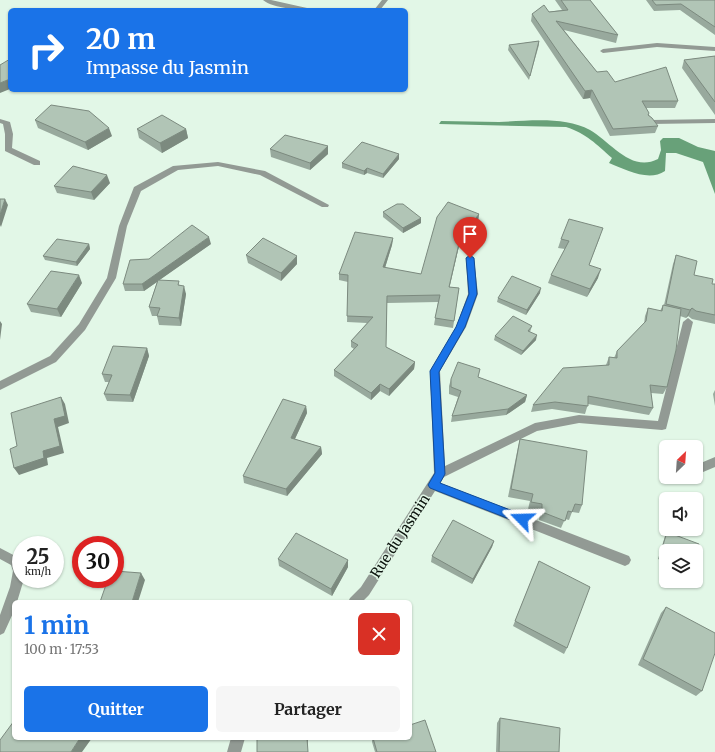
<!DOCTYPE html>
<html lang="fr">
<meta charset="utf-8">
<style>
:root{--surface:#fff;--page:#f6f6f6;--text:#222;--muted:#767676;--accent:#1a73e8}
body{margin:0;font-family:Merriweather,serif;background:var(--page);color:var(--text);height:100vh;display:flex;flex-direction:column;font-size:15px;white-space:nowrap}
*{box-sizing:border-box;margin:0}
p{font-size:13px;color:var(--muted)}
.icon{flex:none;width:22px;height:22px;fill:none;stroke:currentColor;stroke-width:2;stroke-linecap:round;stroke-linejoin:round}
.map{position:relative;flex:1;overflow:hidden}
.side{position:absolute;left:12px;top:600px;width:400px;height:140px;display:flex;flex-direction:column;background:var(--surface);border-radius:6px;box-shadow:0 1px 3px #0004}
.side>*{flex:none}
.hud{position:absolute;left:8px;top:8px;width:400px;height:84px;border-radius:6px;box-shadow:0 1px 3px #0004;background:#1a73e8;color:#fff;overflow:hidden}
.needle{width:26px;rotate:25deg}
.buttons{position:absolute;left:659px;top:440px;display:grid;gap:8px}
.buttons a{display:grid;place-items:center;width:44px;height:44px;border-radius:6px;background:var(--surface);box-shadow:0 1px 3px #0004;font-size:20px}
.speed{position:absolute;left:12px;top:536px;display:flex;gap:8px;font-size:20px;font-weight:700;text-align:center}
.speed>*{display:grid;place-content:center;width:52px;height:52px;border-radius:50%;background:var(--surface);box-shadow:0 1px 3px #0004;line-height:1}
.speed small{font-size:10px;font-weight:400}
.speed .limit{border:6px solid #d22;background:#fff;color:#111}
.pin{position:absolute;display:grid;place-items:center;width:34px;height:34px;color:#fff;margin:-41px -17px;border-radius:50% 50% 50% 0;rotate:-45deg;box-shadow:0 0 4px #0007}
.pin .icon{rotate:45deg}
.me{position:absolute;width:44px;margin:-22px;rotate:292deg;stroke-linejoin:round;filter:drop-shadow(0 0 3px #0008)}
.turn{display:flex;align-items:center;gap:14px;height:84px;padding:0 12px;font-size:18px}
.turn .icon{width:52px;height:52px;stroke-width:2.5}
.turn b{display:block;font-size:28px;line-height:34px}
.round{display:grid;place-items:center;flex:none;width:42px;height:42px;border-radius:6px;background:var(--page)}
.head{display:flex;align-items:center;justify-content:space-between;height:68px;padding:0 12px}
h1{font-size:24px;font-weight:700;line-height:30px;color:var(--accent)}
.button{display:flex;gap:8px;margin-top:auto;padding:8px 12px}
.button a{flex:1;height:46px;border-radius:6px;background:var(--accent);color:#fff;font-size:16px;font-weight:700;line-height:46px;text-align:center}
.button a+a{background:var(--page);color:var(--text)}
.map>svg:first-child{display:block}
.water{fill:#68a179}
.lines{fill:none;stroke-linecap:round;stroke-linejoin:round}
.service{fill:#929a94;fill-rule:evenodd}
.minor{fill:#929a94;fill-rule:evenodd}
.wall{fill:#98a99d}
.shaded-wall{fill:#7c8a7f}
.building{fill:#b1c5b6;stroke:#7c8a7f}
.route{fill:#1a73e8;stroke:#114b97}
.labels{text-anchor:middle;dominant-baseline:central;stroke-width:3;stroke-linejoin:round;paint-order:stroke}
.street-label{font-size:14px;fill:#0b120d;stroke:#e2f7e7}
</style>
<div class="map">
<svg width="715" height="752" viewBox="0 0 715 752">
<rect width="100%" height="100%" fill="#e2f7e7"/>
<path class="water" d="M441 121C461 121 480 122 499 122 528 121 564 116 590 130 611 142 631 173 658 159L661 150 660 141 663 138H679L698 147 715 151V194L703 162 676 153H666L665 171C649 182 626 170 609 163L612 158C596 144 587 134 566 127L439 124Z"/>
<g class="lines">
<path class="service" d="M263 0H271L316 10C302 10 273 9 263 0Z
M382 0H388L380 10H374Z
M0 119 10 122 13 134 12 148 40 161V165H34L5 151V134L3 124 0 123Z
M715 457V467L696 475V465Z"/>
<path class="minor" d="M657 43 715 47V51L657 47 603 53 600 51 603 49Z
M715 119V123L651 124 647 122 651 120Z
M218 162 265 171 329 205 328 207H322L260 175 218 166 178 170 141 191 127 226 116 278 85 330 56 362 0 390V381L50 356 79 324 107 278 119 226 134 187 173 166Z
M470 255 474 258 478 294 466 327 440 371 445 466 535 423 579 415 658 421 683 322 688 318 693 322 666 429 662 430 579 423 537 431 444 477 440 483 629 556 631 560 629 564 625 566 435 491 369 595 362 602H348L350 598 361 587 434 473 430 371 456 327 468 294 466 258Z
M0 548 21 559V579H24L17 602H14V611L4 633 0 635V615L10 587 13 571 11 565 0 559Z
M231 738H245L241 752H227Z"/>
</g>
<path class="wall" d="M555 0H590L618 35 616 43 564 30 597 72 615 82 678 101 675 108H646L649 115 658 126 655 133 610 136 590 98 583 99 531 21 532 14 562 10Z
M646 0H715V35L680 10 654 11Z
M539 41V45L529 80 508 50 509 45Z
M715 56V115L682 68 684 60Z
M35 120 112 136 88 150 38 128Z
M137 129H186L188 138 162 153 139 138Z
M270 149 328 154 310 170 271 157Z
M399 159 383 178 367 173 364 175 342 168V163Z
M110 183 94 200 57 193 54 186Z
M383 212 421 223 403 233 383 217Z
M479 214 478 221 459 246 449 287 459 288 453 328 434 325 438 302 387 303 386 347 415 362 414 369 389 396 380 391 371 400 334 376V370L354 349 351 347V341L367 323 347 322 348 282 339 280V274L393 238 392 245 385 268 421 274Z
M600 237 589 265 598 278 587 297 548 283 551 275 565 249 558 248 561 239Z
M89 244 90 249 77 266 45 260 43 256Z
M211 244 159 280 180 285 186 294 181 326 159 325 157 316H152L149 307 157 282 144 291H125L123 284 149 259Z
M246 255 297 264 281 281 248 263Z
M676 255 694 275 712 284H715V324L692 319 688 316 686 318 680 316 667 387 663 394 651 393 653 408 649 415 588 404 585 414 552 409 531 412 533 405 606 365 609 357 614 358 617 351 644 324 645 316 648 308 660 311 663 305H664L673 264Z
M82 283 61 317 31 312 27 304Z
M540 293 526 315 497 302 498 298Z
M532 326 530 332 536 340 521 355 494 340 495 336Z
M147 348 149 356 133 402 107 401 104 394 109 382H105L102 374Z
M478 377 527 395 525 402 506 415 451 422 452 416 458 397 449 394V386L451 379Z
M715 390V406L713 394Z
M306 406 307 413 295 439 321 447 322 454 287 496 244 483 243 476Z
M520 439 582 505 579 513 572 512 569 520 565 519 561 528 539 520 540 512 528 509 530 501 508 497 518 447Z
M667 532 666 551V562L658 559 665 536Z
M494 541 492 547 472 584 431 562 432 556Z
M278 559 348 560V567L332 596 279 566Z
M539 561 567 648 564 654 513 626Z
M666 607 702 691 696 696 638 665 661 613Z
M500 718 559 752H496L497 723Z
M372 738H410L436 752H375L372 742Z"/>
<path class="shaded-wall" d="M10 79V89L0 93V83Z
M592 90 590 98 583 99 585 91Z
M109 128 112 136 88 150 85 142Z
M186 129 188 138 162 153 160 143Z
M328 146V154L310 170V163Z
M399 154V159L383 178V174Z
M367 168V173L364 175V171Z
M107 175 110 183 94 200 91 192Z
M5 199 8 205 1 227 0 225V215Z
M479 214 478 221 459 246 448 294 449 287 460 239Z
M421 218V223L403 233V228Z
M209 237 211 244 144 291 142 284Z
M393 238 392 245 383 274V267Z
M89 244 90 249 77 266 76 262Z
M297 256V264L281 281V273Z
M601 269 598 278 587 297 590 289Z
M79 275 82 283 61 317 57 309Z
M184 286 186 294 181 326 179 318Z
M541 288 540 293 526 315 527 310Z
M692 308 688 316 686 318 690 310Z
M0 321 2 324 0 340Z
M537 335 536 340 521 355 523 351Z
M147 348 149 356 133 402 130 395Z
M415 362 414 369 389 396V389Z
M380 384V391L371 400V393Z
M527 395 525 402 506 415 508 409Z
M61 397 65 404 69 423 58 427 64 453 47 458 48 465 19 475 14 468 43 451Z
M306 406 307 413 292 445 291 438Z
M321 447 322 454 287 496 286 489Z
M494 541 492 547 472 584 473 579Z
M348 560V567L332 596 331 589Z
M141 573 145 580 138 602H132Z
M80 738H92L82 752H71Z
M307 738H308V752Z"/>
<path class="building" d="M561 0H590L618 35 556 21 597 72 607 71 615 82 666 67 678 101H642L649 113 648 115 652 118 658 126 613 129 592 90 585 91 532 14 544 5 549 12 568 10Z
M652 0H715V27L681 4 656 5Z
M539 41 530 76 509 45Z
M715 56V102L684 60Z
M10 59V79L0 83V65Z
M51 105 89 111 109 128 85 142 35 120Z
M162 115 186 129 160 143 137 129Z
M285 135 328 146 310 163 270 149Z
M362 142 399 154 383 174 367 168 364 171 342 163Z
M73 166 107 175 91 192 54 186Z
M0 199H5L0 215Z
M448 202 479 214 460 239 449 287 459 288 454 321 435 318 440 295 387 296 386 347 415 362 389 389 380 384 371 393 334 370 358 345 351 341 373 317 347 316 348 275 339 274 355 232 393 238 383 267 421 274 437 217Z
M397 204H403L421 218 403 228 383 212Z
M569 219 603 228 589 265 601 269 590 289 551 275 569 241 561 239Z
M192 225 209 237 142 284H123L130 260 149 259Z
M263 238 297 256 281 273 246 255Z
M57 239 89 244 76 262 43 256Z
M676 255 697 261 694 275 713 279 712 284H715V315L696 311 692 308 690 310 666 304Z
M51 271 79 275 57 309 27 304Z
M512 276 541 288 527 310 498 298Z
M158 280 179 281 178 285 184 286 179 318 157 316 160 308 149 307Z
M663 305 681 309 676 350 667 387 650 385 653 408 588 396V406L555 402 533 405 563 368 609 365V357L617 358V351L646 321 648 308 662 311Z
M513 316 532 326 528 331 537 335 523 351 495 336Z
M113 346 147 348 130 395 104 394 112 375 102 374Z
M458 362 480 369 478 377 527 395 508 409 452 416 461 391 451 387V379Z
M61 397 65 416 54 419 60 446 43 451 44 458 14 468 10 449 17 446 11 413Z
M283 399 306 406 291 438 321 447 286 489 243 476Z
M520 439 587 451 582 505 575 504 572 512 568 511 565 521 542 512V504L531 502 533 494 511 489Z
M453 520 494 541 473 579 432 556Z
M667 532 699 544 696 556V551H666V557L660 555Z
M296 533 348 560 331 589 278 559Z
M539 561 590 587 567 648 515 621Z
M115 571 141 573 132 602H100L108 579H115Z
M666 607 715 633V653L702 691 643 659Z
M500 718 560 728 559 752H499Z
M425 720 436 752H377L373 738H410V725Z
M14 721V738H80L71 752H0V740Z
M257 738H307L308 752H257Z"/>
<path class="route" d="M470 255 474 258 477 294 465 327 439 372 445 474 440 483 526 516 527 519 526 523 522 524 430 488 428 485 435 473 430 371 456 327 469 294 466 258Z"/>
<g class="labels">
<g class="street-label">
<text transform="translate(400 536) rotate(-57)">Rue du Jasmin</text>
</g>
</g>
</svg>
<div class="buttons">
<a><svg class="needle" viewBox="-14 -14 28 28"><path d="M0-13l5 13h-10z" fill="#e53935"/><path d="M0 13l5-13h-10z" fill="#767676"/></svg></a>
<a><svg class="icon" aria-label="sound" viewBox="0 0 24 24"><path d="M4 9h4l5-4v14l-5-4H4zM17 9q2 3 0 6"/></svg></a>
<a><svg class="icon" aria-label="layers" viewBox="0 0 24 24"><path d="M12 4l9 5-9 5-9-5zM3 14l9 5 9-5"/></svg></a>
</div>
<div class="speed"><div>25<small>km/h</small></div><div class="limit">30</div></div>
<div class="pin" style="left:470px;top:258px;background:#d93025"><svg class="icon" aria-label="arrive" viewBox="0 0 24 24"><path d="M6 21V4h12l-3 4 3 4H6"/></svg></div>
<svg class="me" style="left:522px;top:519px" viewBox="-20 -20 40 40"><path d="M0-17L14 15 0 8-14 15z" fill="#1a73e8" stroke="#fff" stroke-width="4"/></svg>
<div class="hud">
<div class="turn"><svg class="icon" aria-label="right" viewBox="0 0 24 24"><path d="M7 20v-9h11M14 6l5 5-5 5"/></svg><div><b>20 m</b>Impasse du Jasmin</div></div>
</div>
<section class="side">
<div class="head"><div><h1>1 min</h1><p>100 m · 17:53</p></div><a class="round" style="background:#d93025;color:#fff"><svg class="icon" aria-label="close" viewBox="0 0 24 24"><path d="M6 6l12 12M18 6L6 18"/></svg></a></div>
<div class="button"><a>Quitter</a><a>Partager</a></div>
</section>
</div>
